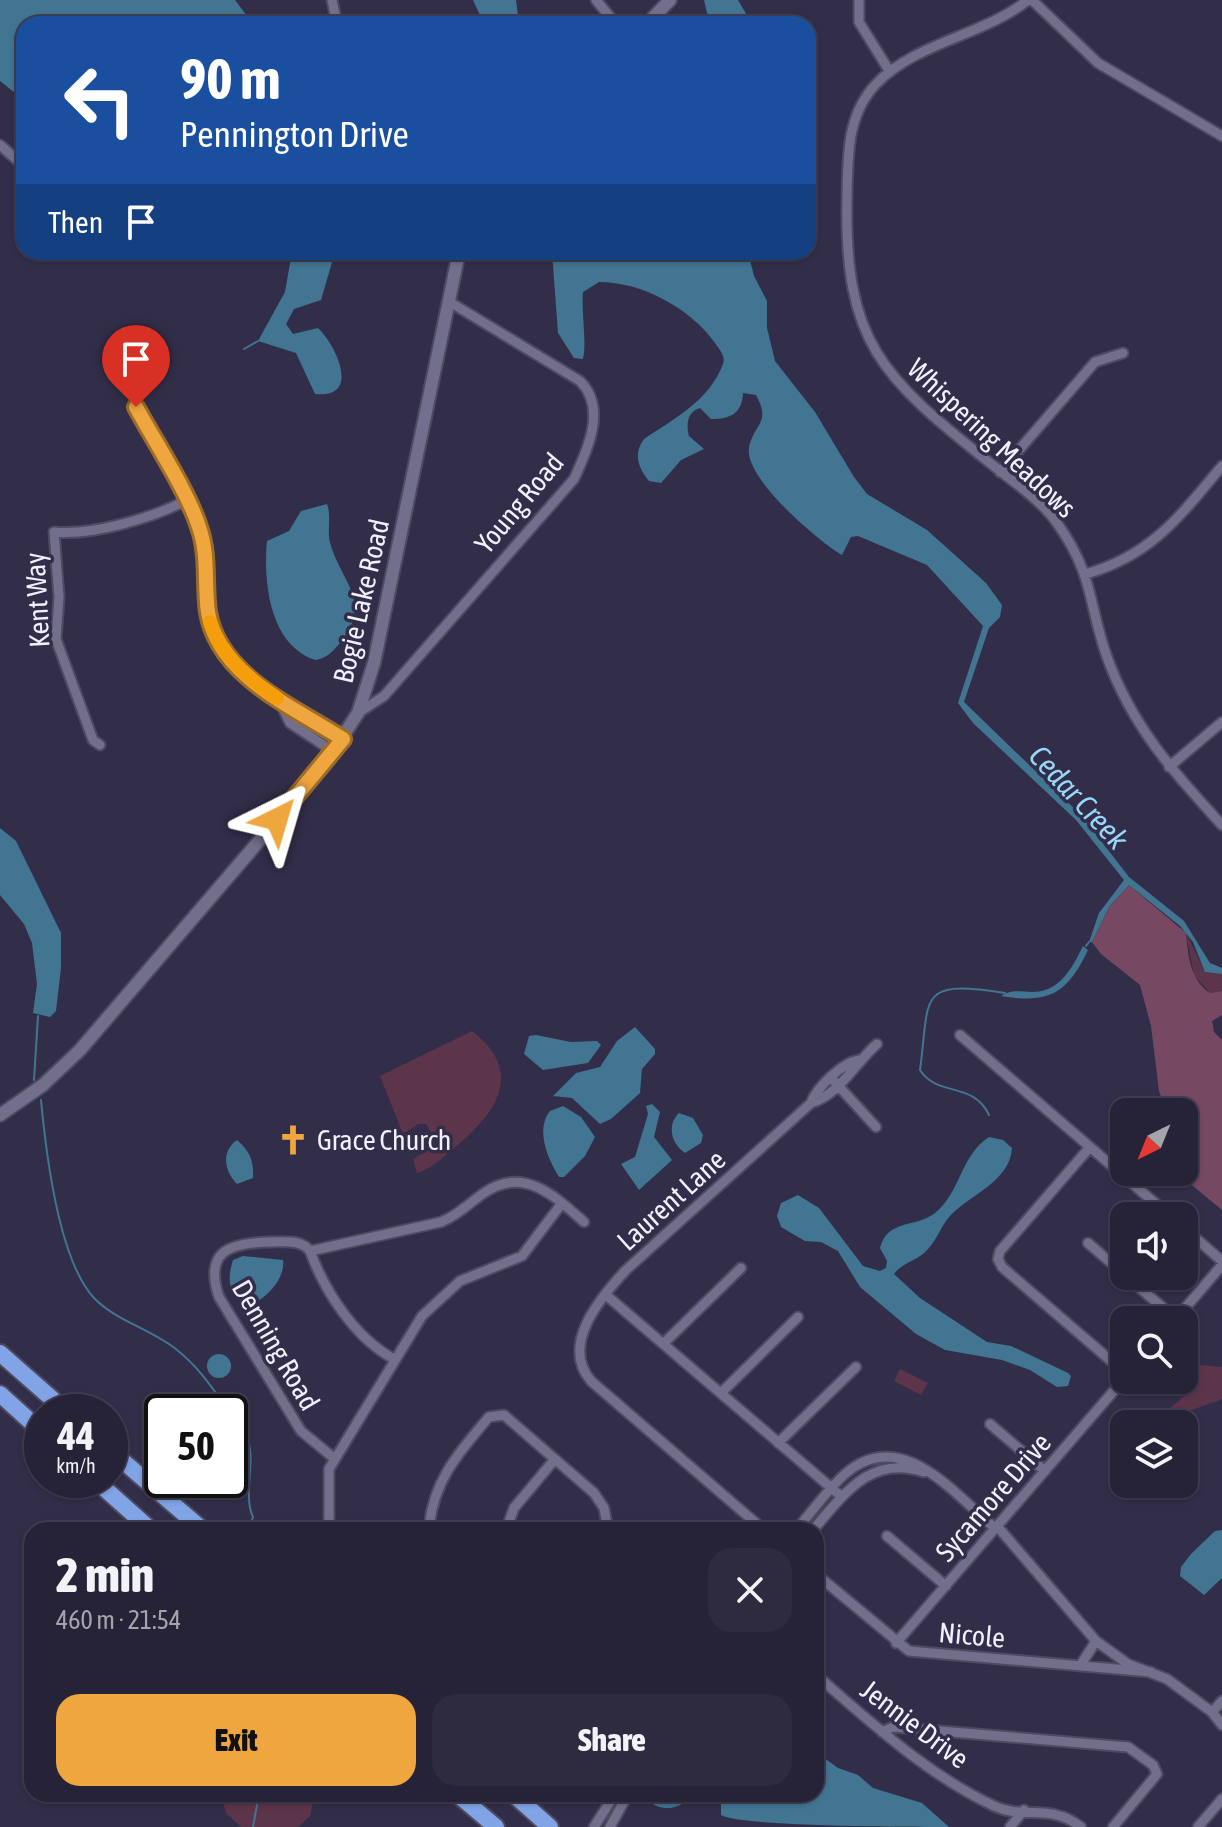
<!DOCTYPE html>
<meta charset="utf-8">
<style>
:root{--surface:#262237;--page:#2e2a3f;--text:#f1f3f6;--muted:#a4a4ad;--line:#423f52;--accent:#f0a63f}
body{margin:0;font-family:"Asap Condensed",sans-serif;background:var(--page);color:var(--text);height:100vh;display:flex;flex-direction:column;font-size:30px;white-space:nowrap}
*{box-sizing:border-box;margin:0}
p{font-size:26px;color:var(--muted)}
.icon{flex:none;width:44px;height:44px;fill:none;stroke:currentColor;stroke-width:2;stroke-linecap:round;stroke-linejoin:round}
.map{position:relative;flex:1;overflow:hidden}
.drawer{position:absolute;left:24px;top:1522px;width:800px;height:280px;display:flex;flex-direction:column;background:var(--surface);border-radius:24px;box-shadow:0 2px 6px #0004,0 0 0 2px var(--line)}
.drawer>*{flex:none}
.banner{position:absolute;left:16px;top:16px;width:800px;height:244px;border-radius:24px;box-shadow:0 2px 6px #0004,0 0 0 2px var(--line);background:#1a4fa0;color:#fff;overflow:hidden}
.needle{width:52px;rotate:223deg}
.fabs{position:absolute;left:1110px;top:1098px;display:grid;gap:16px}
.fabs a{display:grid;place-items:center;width:88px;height:88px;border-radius:16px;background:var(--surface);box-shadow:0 2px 6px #0004,0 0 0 2px var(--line);font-size:40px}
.speed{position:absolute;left:24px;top:1394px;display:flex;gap:16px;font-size:40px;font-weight:700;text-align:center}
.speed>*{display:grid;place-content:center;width:104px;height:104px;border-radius:50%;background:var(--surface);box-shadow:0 2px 6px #0004,0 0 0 2px var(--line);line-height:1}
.speed small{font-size:20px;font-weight:400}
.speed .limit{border:4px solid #111;border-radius:12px;background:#fff;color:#111}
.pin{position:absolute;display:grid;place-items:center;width:68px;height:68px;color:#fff;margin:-82px -34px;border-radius:50% 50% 50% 0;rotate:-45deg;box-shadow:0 0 8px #0007}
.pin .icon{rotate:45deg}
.me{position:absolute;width:88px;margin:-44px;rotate:40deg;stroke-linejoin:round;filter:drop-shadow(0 0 6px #0008)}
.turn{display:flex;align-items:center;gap:28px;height:168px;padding:0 32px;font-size:36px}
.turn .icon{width:104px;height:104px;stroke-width:2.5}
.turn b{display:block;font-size:56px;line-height:68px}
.then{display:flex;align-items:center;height:76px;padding:0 32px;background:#0003;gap:16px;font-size:30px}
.round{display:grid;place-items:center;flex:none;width:84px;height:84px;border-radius:24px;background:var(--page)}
.overview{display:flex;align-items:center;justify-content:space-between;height:136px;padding:0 32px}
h1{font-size:48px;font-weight:800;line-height:60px}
.cta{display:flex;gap:16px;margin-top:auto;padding:16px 32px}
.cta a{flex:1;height:92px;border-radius:24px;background:var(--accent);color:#111;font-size:32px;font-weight:800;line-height:92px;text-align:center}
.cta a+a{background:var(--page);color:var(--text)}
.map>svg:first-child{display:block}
.green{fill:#5d354b}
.forest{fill:#764861}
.water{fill:#417591}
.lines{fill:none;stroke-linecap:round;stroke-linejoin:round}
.stream{stroke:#417591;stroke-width:2}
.street-casing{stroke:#4e4a60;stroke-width:13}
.secondary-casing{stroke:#4e4a60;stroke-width:16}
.highway-casing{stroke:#4e4a60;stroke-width:20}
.street{stroke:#726f8d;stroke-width:9}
.secondary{stroke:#726f8d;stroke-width:12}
.highway{stroke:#80a4e6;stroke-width:16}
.route-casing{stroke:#9c6c29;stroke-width:20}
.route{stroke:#f0a63f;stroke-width:14}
.slow{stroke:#f59e0b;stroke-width:14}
.labels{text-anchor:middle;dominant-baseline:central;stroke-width:7;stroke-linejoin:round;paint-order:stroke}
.street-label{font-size:28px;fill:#f1f0fe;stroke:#322e49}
.poi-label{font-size:28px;fill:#f1f0fe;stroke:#322e49;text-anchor:start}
.water-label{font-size:30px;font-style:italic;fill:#98d7fa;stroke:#322e49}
</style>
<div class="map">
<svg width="1222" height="1827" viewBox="0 0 1222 1827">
<rect width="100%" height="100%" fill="#322e49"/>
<path class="green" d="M1186 933 1205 972 1222 974V991L1210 993 1194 975Z
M472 1031C523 1070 499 1110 459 1144 447 1154 432 1169 417 1173L413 1159 438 1144 426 1124H418L403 1134 380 1076Z
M1199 1365 1222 1367V1399L1181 1414 1176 1424H1161L1169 1409 1186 1395Z
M900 1369 928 1383 921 1395 894 1381Z
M221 1794H309L313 1803 310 1816 298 1827H241L226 1813Z"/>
<path class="forest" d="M1129 885 1186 933C1188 955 1190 980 1210 993L1222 991V1015L1212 1021 1214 1032 1222 1040V1210L1176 1172H1184V1112H1167L1159 1091 1151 1026 1140 985 1101 954 1092 942 1109 907Z"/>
<path class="water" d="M0 0H235L253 24H24V100L0 81Z
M473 0H516L519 24H484Z
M704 0H738L752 24H716L707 13Z
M292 252H335L321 300 294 309 286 324 293 334 318 328C336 345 362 399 315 394L296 353 258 341 285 292Z
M552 252H748L754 276 767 301V328L775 361 815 412 854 477 867 494 927 530 986 583 1002 605 1000 617 989 628 964 702 1081 815 1129 877 1184 921 1210 963 1222 968V974L1205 972 1193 942 1180 926 1129 885 1109 907 1092 942H1089L1099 913 1124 880 1076 820 973 723 958 703 983 626 927 565 858 536 851 537 842 555C818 541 744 478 749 448 753 425 772 423 756 395L743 393C742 414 730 419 711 419L700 408C687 412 686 424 689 436L704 449 681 460 661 483 649 481C638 467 633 454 644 439 675 418 709 401 723 364 726 356 719 349 715 343 690 308 642 282 599 282L583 292C581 313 587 341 583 359L574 358 558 333Z
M327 504C332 517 326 533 331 546 343 584 373 603 340 643 333 651 326 659 315 660 270 645 263 583 267 541L289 531 301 511Z
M0 828 16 841 61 933V968L56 1011 50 1017 33 1013 37 984 32 943 24 924 0 895Z
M1083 946 1088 950C1067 994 1049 1004 1001 996 1011 989 1020 992 1032 992 1060 992 1072 968 1083 946Z
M635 1027 655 1049V1054L642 1069 640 1093 611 1119 600 1124 572 1098 553 1096 576 1073 600 1067 617 1041Z
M536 1035 571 1042 597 1041 601 1045 588 1063 543 1070 524 1054 529 1036Z
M652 1104 660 1112 654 1137 672 1160 639 1190 621 1164 635 1157 648 1114 646 1106Z
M563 1106 581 1117 595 1137 585 1156 564 1177H559C548 1159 535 1130 550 1111Z
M679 1113 693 1118 703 1135 701 1143 685 1153C672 1144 666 1126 679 1113Z
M989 1137 1003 1140 1012 1148C1010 1182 969 1195 950 1216 940 1227 936 1243 924 1253 915 1261 901 1264 894 1274L920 1298 987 1342 1011 1346 1068 1373 1071 1376 1068 1386 1057 1387 1030 1370 1002 1360 945 1350 916 1334 860 1287 838 1251 821 1242 805 1241 781 1227 777 1216 781 1203 798 1195 819 1208 863 1266 880 1271 886 1268 887 1261 880 1248C887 1219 916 1228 935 1213 961 1192 960 1156 989 1137Z
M237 1140C250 1151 254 1161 253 1178L237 1184C224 1171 221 1151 237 1140Z
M243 1256 283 1260C286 1279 264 1302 246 1306 228 1295 227 1278 233 1260Z
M207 1366a12 12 0 1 1 24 0a12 12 0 1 1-24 0Z
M1222 1530V1578L1204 1595 1180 1576 1181 1567 1191 1554 1215 1531Z
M816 1752 838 1768 858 1775 873 1788 922 1803 949 1827C909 1827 743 1827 721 1815V1794H816Z
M647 1794H691L692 1796C678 1810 662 1813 646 1799Z"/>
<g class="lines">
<path class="stream" d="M244 349 258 341
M1086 946 1089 942
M34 1080 38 1016
M41 1100C46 1153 59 1260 94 1298 116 1321 153 1330 177 1350 204 1371 221 1402 242 1428 261 1453 241 1491 253 1517L248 1530
M989 1115C973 1081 937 1097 920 1070 930 996 916 979 1005 993
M253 1827 259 1794"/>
<g class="street-casing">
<path id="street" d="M332 0 337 24
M596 0 616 24
M859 0V22L890 72
M1028 0C983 36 916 42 876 84 846 116 848 157 847 198 844 343 882 377 990 463 1012 481 1041 500 1057 523 1094 575 1088 603 1107 657 1132 726 1173 772 1222 825
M1032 0 1098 63 1222 136
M0 145 24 166
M136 407C155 442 187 492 199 527 209 555 203 584 208 612 218 676 295 708 343 739
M1000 472 1095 362 1123 353
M1086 574C1152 555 1180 516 1222 466
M279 700 290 723 334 752
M358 713 384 696 574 479C588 449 607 408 580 381L448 301
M100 745 93 740 56 639 59 597 54 532C91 536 152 518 185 501
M1169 767 1222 722
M960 1035 1170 1216
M834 1081 876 1127
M811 1103C817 1087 842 1063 859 1060
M1090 1147 1000 1251 998 1259 1002 1267 1124 1372
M1184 1228 1222 1261
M1088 1243 1124 1274
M310 1251C301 1239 284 1242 269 1242 228 1243 204 1252 219 1297L301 1431 335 1459
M310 1251 441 1222C459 1215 471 1201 487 1191 525 1167 556 1197 584 1222
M310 1251C325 1292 355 1338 394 1359
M1126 1276 1176 1319
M606 1295 842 1497
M1175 1320 1222 1265
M663 1344 741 1268
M721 1393 798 1317
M990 1424 1045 1471
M778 1443 856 1367
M997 1526 1096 1641 1128 1664 1167 1679 1212 1712 1222 1725
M608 1527 628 1530
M329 1530V1469L422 1316 460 1281 522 1256 562 1203
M429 1530C432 1482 459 1452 489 1417L504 1415 594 1493 604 1508 608 1530
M506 1530 514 1508 555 1459
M764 1530 591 1381C560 1345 600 1298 626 1270L811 1103C839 1095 856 1062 877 1044
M796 1530C812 1512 827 1490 845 1474 901 1425 953 1493 995 1528
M813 1530C844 1494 871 1454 924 1472
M887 1536 946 1586
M816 1574 909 1651 1151 1672
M896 1643 1124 1379
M1080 1666 1096 1641
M816 1675C872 1723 926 1774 994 1806 1024 1820 1051 1803 1081 1827
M1212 1712 1222 1701
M882 1732 893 1727 1128 1747 1153 1765 1157 1774 1113 1827
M594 1827 615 1794
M610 1827 628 1794
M1010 1827 1024 1810
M1198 1827 1222 1799"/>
</g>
<g class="secondary-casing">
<path id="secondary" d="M647 24 670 0
M0 1115 43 1085 80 1050 324 765 358 713 374 663 459 252"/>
</g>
<g class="highway-casing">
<path id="highway" d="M0 1353 67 1412
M0 1394 42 1432
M110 1450 203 1530
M95 1480 151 1530
M457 1794 496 1827
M513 1794 550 1827"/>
</g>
<use href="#street" class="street"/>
<use href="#secondary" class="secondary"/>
<use href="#highway" class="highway"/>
</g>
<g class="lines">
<g class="route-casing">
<path id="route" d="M136 407C155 442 188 492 199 527 209 555 204 584 208 612 218 676 295 708 343 739L277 819"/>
</g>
<use href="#route" class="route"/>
<path class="slow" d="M210 622C221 656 249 679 277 698"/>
</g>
<defs>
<g id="church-bare" transform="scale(2.4)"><path d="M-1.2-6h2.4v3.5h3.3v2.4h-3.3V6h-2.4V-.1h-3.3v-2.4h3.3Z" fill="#f0a63f" stroke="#322e49" stroke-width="2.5" paint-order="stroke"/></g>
</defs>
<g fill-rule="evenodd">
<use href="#church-bare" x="293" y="1140"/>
</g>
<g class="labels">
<g class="street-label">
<text transform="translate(992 438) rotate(43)">Whispering Meadows</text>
<text transform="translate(519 503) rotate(-50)">Young Road</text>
<text transform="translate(37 600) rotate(-93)">Kent Way</text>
<text transform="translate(361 601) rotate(-77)">Bogie Lake Road</text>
<text transform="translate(671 1200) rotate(-42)">Laurent Lane</text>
<text transform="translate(276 1345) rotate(60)">Denning Road</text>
<text transform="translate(993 1497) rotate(-49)">Sycamore Drive</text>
<text transform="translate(972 1635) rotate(5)">Nicole</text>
<text transform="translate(915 1724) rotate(37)">Jennie Drive</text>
</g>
<g class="poi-label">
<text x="317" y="1140">Grace Church</text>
</g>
<g class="water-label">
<text transform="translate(1079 797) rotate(47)">Cedar Creek</text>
</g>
</g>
</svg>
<div class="fabs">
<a><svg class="needle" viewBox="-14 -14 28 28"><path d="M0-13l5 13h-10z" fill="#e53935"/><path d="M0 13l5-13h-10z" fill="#a4a4ad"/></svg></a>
<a><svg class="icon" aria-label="sound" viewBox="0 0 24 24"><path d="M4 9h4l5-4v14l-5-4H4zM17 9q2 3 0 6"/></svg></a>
<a><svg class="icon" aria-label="search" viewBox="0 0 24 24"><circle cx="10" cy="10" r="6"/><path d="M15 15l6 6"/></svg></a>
<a><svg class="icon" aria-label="layers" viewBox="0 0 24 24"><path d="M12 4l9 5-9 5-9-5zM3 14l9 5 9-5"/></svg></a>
</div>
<div class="speed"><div>44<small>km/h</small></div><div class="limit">50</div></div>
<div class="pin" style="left:136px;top:407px;background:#d93025"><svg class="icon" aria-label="arrive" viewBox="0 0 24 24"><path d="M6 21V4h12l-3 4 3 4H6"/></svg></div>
<svg class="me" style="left:277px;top:819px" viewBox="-20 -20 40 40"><path d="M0-17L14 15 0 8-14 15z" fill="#f0a63f" stroke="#fff" stroke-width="4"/></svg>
<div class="banner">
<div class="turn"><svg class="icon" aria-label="left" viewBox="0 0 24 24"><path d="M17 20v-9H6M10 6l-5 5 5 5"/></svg><div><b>90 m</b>Pennington Drive</div></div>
<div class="then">Then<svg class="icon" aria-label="arrive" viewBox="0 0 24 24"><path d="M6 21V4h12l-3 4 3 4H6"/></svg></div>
</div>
<section class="drawer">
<div class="overview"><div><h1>2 min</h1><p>460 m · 21:54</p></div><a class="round"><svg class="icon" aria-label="close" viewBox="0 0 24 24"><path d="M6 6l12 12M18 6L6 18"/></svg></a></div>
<div class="cta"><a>Exit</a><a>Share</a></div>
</section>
</div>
